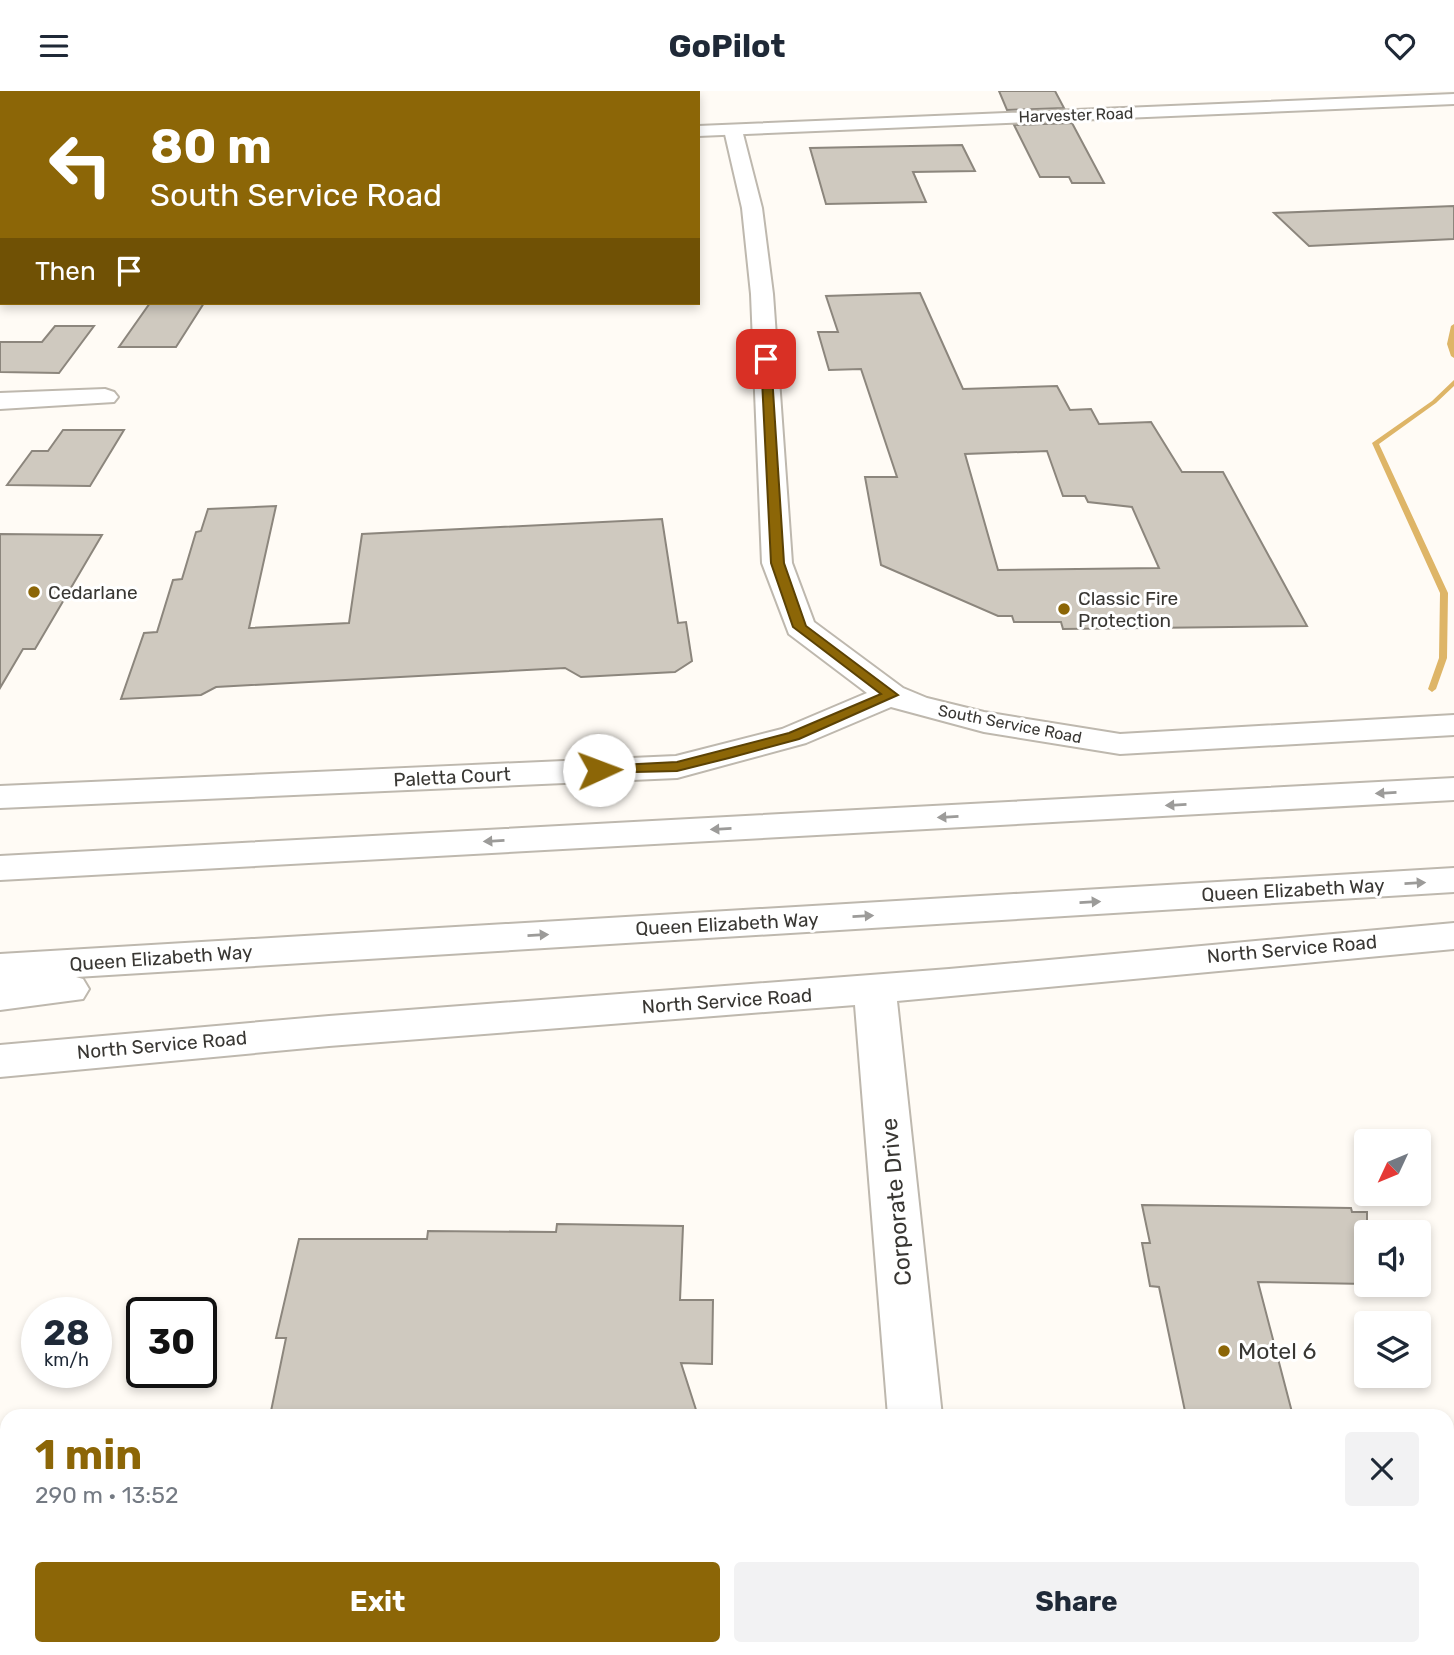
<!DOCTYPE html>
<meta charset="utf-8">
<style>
:root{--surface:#fff;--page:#f2f2f3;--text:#1f2937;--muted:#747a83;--accent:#8c6607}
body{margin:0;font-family:Rubik,sans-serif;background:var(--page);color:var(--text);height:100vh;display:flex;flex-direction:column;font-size:26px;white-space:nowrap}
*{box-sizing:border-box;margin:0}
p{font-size:23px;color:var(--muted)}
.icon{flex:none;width:38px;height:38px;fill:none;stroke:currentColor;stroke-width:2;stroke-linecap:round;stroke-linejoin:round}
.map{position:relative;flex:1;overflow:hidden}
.side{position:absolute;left:0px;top:1318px;width:1454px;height:247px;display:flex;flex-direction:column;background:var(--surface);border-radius:21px 21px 0 0;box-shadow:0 4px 10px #0003}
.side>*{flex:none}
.guide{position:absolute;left:0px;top:0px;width:700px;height:214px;box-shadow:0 4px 10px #0003;background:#8c6607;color:#fff;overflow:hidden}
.needle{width:46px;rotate:226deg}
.controls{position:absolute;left:1354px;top:1038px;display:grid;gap:14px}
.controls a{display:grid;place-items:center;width:77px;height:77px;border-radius:7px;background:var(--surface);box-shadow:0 4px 10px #0003;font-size:35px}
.speed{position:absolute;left:21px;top:1206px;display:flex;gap:14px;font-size:35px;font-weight:700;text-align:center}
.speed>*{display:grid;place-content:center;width:91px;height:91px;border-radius:50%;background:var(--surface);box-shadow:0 4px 10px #0003;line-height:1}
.speed small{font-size:18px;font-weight:400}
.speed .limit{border:4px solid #111;border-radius:10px;background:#fff;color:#111}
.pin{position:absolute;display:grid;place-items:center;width:60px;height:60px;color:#fff;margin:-30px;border-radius:14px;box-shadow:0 4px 10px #0006}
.me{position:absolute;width:77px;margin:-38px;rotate:88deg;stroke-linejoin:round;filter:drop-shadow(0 0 5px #0008)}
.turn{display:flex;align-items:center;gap:24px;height:147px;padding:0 35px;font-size:32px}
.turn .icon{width:91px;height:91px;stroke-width:2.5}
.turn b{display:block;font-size:49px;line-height:60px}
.then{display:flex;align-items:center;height:66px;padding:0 35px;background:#0003;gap:14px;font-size:26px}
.round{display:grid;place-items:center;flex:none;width:74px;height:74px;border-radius:7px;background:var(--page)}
.summary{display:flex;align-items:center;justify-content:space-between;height:119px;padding:0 35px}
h1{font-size:42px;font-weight:700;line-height:52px;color:var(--accent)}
.button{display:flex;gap:14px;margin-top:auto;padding:14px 35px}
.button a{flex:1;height:80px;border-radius:7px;background:var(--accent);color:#fff;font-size:28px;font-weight:700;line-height:80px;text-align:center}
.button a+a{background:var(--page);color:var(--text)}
header{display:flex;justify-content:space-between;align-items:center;height:91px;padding:0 35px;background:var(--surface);font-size:32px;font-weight:700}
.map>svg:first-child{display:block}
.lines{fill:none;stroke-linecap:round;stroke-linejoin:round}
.stream{fill:#deb567;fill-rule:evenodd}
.building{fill:#cfc9bf;stroke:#8c867d;stroke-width:2;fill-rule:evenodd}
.minor-casing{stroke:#beb8ae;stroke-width:4}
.major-casing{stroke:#beb8ae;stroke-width:4}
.highway-casing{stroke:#beb8ae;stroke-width:4}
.minor{fill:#fff;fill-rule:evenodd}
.major{fill:#fff;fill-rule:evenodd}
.highway{fill:#fff;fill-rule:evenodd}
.oneway{fill:#9c9b99}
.route{fill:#8c6607;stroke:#5b4205;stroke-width:2}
.poi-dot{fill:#8c6607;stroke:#fff;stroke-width:2.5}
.labels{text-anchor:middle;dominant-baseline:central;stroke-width:6;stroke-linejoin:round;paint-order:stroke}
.far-street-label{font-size:16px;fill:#393733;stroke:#fff}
.poi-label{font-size:19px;fill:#393733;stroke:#fff;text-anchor:start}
.street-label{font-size:19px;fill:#393733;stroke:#fff}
.near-street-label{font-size:23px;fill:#393733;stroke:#fff}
.near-poi-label{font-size:23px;fill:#393733;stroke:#fff;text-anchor:start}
</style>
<header><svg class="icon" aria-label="menu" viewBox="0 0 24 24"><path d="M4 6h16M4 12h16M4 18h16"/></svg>GoPilot<svg class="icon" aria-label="heart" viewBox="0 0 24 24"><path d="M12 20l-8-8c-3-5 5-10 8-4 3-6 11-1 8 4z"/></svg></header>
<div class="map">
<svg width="1454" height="1564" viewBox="0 0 1454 1564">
<rect width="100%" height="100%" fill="#fffbf5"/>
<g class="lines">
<path class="stream" d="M1454 233V267L1451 265 1447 253 1451 235Z
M1454 289V295L1436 312 1379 353 1448 502 1447 567 1436 598 1432 601 1428 598 1439 567 1440 502 1372 352 1432 310Z"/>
</g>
<path class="building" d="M999 0H1055L1064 17 1007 19Z
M1072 32 1104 92H1072L1069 86H1040L1014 34Z
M962 54 975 80 913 81 926 111 826 113 810 57Z
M1454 115V148L1309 155 1274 122Z
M920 202 963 298 1057 295 1070 319 1091 318 1099 333 1151 331 1182 381H1223L1307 535 1063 538 1061 531H1014L1012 525H998L881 474 865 386H897L861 278 829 279 818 241H838L826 205ZM1047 360 1063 405H1085L1088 411 1132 416 1159 477 998 479 965 363Z
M150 212H204L176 256H119Z
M55 235H94L59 282 0 281V251H42Z
M63 339H124L90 395 7 394 32 360H48Z
M276 415 249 537 349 532 362 443 662 428 678 532 686 531 692 570 675 581 581 586 565 577 216 596 201 604 121 608 144 542 157 541 173 489 182 488 196 441 201 440 208 418Z
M0 443 102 444 35 558H23L0 597Z
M1142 1114 1351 1117 1352 1121H1367V1193L1258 1191 1293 1325H1186L1159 1196 1150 1195 1142 1152H1150Z
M557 1133 683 1135 680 1209H713L712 1273 681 1272 698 1325H270L286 1247H276L299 1148H427L428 1140 556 1141Z"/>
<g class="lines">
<g class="minor-casing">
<path id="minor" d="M733 34 742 39 762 117 773 203 792 472 814 531 903 597 927 607 984 621 1120 643 1454 624V644L1120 663 984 641 891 616 806 652 677 687 0 717V695L676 665 782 638 867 602 789 543 762 472 751 203 742 117 724 39Z
M105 298 114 301 118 306 114 311 0 318V302Z
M1454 832V858L897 910 942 1325H888L855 914 329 955 0 986V954L329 925 949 878Z
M904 1558H964V1564H904Z"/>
</g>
<g class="major-casing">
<path id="major" d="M1454 3V13L698 45V35Z
M0 56H2V68H0Z"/>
</g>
<g class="highway-casing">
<path id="highway" d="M1454 687V709L0 789V765Z
M1454 777V801L76 886 83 888 89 898 83 908 0 919V863Z"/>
</g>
<use href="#minor" class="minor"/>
<use href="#major" class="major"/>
<use href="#highway" class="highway"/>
</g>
<defs><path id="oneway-solid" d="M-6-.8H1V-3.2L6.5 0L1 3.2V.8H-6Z" transform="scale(1.75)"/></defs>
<g class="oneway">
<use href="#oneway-solid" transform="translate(1386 702) rotate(177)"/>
<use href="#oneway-solid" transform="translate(1176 714) rotate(177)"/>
<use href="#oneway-solid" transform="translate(948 726) rotate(177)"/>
<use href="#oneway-solid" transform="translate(721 738) rotate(177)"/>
<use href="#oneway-solid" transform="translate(494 750) rotate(177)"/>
<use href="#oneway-solid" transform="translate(1415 792) rotate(-3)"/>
<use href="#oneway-solid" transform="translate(1090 811) rotate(-3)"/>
<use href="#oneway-solid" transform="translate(863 825) rotate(-3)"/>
<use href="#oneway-solid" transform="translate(538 844) rotate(-3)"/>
</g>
<path class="route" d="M766 265 771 268 784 472 806 535 898 604 799 648 729 667 677 680 594 682V676L599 675 677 671 789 642 881 603 793 536 771 472 761 268Z"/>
<g class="poi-dot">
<circle cx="34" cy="501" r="7"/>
<circle cx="1064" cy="518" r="7"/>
<circle cx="1224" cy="1260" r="7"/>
</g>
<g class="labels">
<g class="far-street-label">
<text transform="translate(1076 24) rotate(-2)">Harvester Road</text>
<text transform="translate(1010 633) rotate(11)">South Service Road</text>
</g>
<g class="poi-label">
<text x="48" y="501">Cedarlane</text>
<text x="1078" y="507">Classic Fire<tspan x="1078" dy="22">Protection</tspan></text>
</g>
<g class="street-label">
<text transform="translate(452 686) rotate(-3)">Paletta Court</text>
<text transform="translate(1293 799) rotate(-3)">Queen Elizabeth Way</text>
<text transform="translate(727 833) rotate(-3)">Queen Elizabeth Way</text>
<text transform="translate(1292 858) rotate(-5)">North Service Road</text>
<text transform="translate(161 867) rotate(-4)">Queen Elizabeth Way</text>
<text transform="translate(727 910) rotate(-4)">North Service Road</text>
<text transform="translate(162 954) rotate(-5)">North Service Road</text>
</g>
<g class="near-street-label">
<text transform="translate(896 1111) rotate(-95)">Corporate Drive</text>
</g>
<g class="near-poi-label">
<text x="1238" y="1260">Motel 6</text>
</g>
</g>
</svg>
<div class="controls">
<a><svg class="needle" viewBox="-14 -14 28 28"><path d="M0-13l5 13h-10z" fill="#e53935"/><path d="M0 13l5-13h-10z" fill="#747a83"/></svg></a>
<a><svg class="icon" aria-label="sound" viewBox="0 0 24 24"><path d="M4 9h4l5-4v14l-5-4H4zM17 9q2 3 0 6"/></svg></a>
<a><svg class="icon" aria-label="layers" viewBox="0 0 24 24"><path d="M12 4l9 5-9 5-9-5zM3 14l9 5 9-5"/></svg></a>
</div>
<div class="speed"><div>28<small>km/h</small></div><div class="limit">30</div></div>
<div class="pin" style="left:766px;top:268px;background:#d93025"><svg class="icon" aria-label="arrive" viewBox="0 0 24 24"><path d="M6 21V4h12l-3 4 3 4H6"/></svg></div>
<svg class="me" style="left:599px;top:679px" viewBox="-20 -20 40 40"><circle r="19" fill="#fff"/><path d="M0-13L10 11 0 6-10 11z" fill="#8c6607"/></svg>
<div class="guide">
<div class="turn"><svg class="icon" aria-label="left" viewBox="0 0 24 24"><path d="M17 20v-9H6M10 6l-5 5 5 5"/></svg><div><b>80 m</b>South Service Road</div></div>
<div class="then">Then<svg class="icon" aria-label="arrive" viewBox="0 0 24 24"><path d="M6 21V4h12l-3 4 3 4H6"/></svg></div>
</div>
<section class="side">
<div class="summary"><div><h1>1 min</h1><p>290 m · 13:52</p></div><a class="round"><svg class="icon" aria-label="close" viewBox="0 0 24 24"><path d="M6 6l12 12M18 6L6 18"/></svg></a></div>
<div class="button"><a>Exit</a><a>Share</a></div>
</section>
</div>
